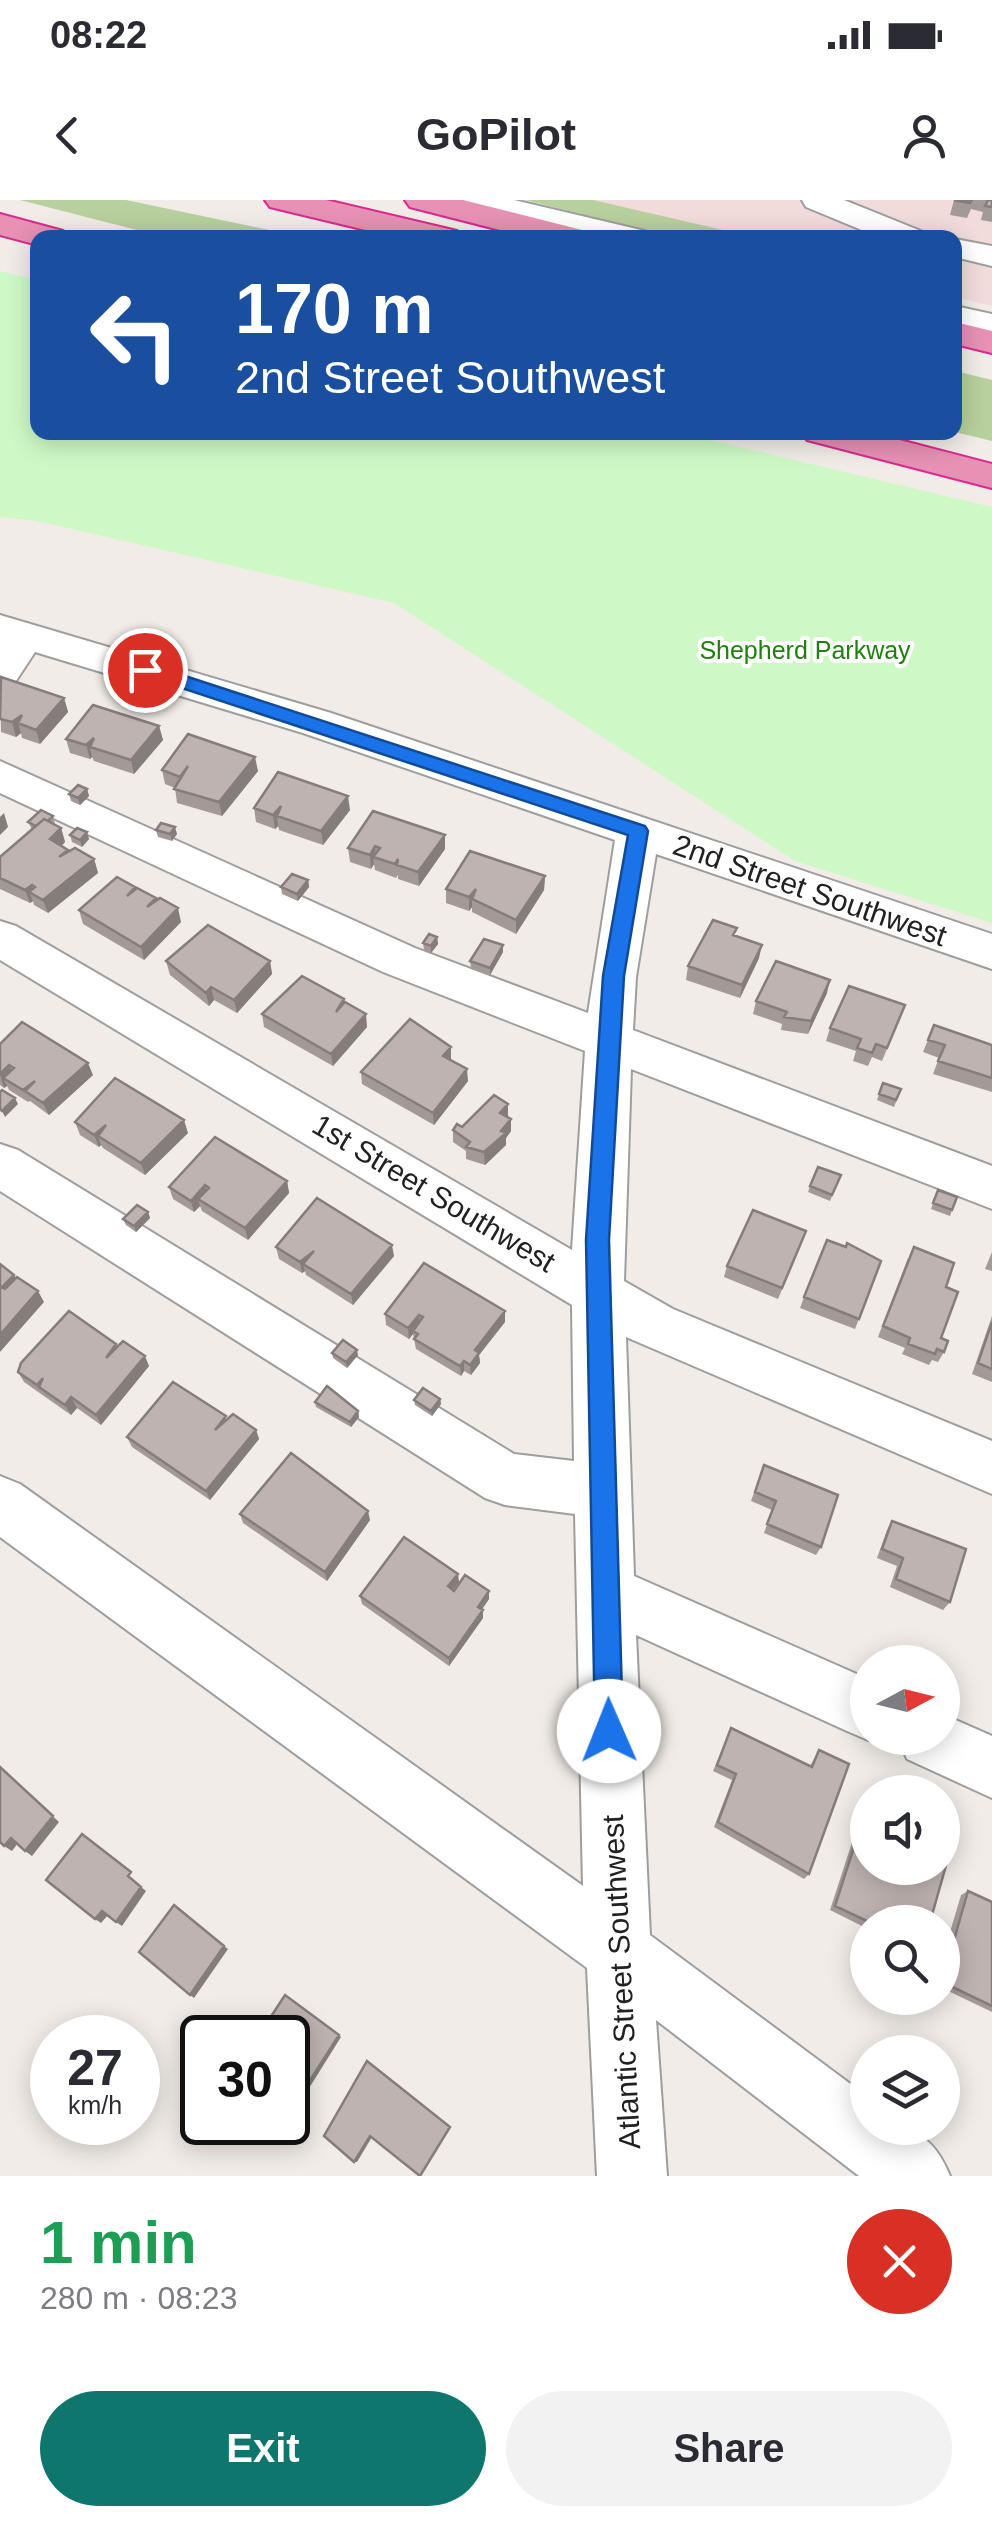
<!DOCTYPE html>
<meta charset="utf-8">
<style>
:root{--surface:#fff;--page:#f2f2f3;--text:#2b2b33;--muted:#7c7c81;--accent:#0f766e}
body{margin:0;font-family:Helvetica,sans-serif;background:var(--page);color:var(--text);height:100vh;display:flex;flex-direction:column;font-size:38px;white-space:nowrap}
*{box-sizing:border-box;margin:0}
p{font-size:32px;color:var(--muted)}
.icon{flex:none;width:55px;height:55px;fill:none;stroke:currentColor;stroke-width:2;stroke-linecap:round;stroke-linejoin:round}
.map{position:relative;height:1976px;overflow:hidden}
.details{display:flex;flex-direction:column;background:var(--surface);flex:1}
.details>*{flex:none}
.banner{position:absolute;left:30px;top:30px;width:932px;height:210px;border-radius:20px;box-shadow:0 5px 25px #0003;background:#1a4fa0;color:#fff;overflow:hidden}
.needle{width:65px;rotate:83deg}
.fabs{position:absolute;left:850px;top:1445px;display:grid;gap:20px}
.fabs a{display:grid;place-items:center;width:110px;height:110px;border-radius:50%;background:var(--surface);box-shadow:0 5px 25px #0003;font-size:50px}
.speed{position:absolute;left:30px;top:1815px;display:flex;gap:20px;font-size:50px;font-weight:700;text-align:center}
.speed>*{display:grid;place-content:center;width:130px;height:130px;border-radius:50%;background:var(--surface);box-shadow:0 5px 25px #0003;line-height:1}
.speed small{font-size:25px;font-weight:400}
.speed .limit{border:5px solid #111;border-radius:15px;background:#fff;color:#111}
.pin{position:absolute;display:grid;place-items:center;width:85px;height:85px;color:#fff;margin:-42px;border:5px solid #fff;border-radius:50%;box-shadow:0 2px 10px #0007}
.me{position:absolute;width:110px;margin:-55px;rotate:359deg;stroke-linejoin:round;filter:drop-shadow(0 0 8px #0008)}
.turn{display:flex;align-items:center;gap:35px;height:210px;padding:0 40px;font-size:45px}
.turn .icon{width:130px;height:130px;stroke-width:2.5}
.turn b{display:block;font-size:70px;line-height:85px}
.round{display:grid;place-items:center;flex:none;width:105px;height:105px;border-radius:52px;background:var(--page)}
.head{display:flex;align-items:center;justify-content:space-between;height:170px;padding:0 40px}
h1{font-size:60px;font-weight:600;line-height:75px;color:#1e9e55}
.cta{display:flex;gap:20px;margin-top:auto;padding:20px 40px}
.cta a{flex:1;height:115px;border-radius:60px;background:var(--accent);color:#fff;font-size:40px;font-weight:600;line-height:115px;text-align:center}
.cta a+a{background:var(--page);color:var(--text)}
.status{display:flex;justify-content:space-between;align-items:center;height:70px;padding:0 50px;background:var(--surface);direction:ltr}
.status svg{height:28px;fill:currentColor}
header{display:flex;justify-content:space-between;align-items:center;height:130px;padding:0 40px;background:var(--surface);font-size:45px;font-weight:600}
.map>svg:first-child{display:block}
.military{fill:#f2dcdb}
.forest{fill:#b7d09d}
.park{fill:#cef9c6}
.lines{fill:none;stroke-linecap:round;stroke-linejoin:round}
.minor-casing{stroke:#9e9e9e;stroke-width:4}
.highway-casing{stroke:#da298f;stroke-width:4}
.minor{fill:#fff;fill-rule:evenodd}
.highway{fill:#e791b5;fill-rule:evenodd}
.wall{fill:#a39a98}
.shaded-wall{fill:#857d7c}
.building{fill:#beb3b1;stroke:#857d7c;stroke-width:2.5}
.route{fill:#1a73e8;stroke:#114b97;stroke-width:2.5}
.labels{text-anchor:middle;dominant-baseline:central;stroke-width:8;stroke-linejoin:round;paint-order:stroke}
.far-park-label{font-size:25px;fill:#1e810d;stroke:#fff}
.street-label{font-size:30px;fill:#212121;stroke:#fff}
</style>
<div class="status"><b>08:22</b><svg viewBox="0 0 49 12"><path d="M0 12V9h3v3zM5 12V6h3v6zM10 12V3h3v9zM15 12V0h3v12zM26 1h20v11H26zM47 4h2v5h-2z"/></svg></div>
<header><svg class="icon" aria-label="back" viewBox="0 0 24 24"><path d="M15 5l-7 7 7 7"/></svg>GoPilot<svg class="icon" aria-label="person" viewBox="0 0 24 24"><circle cx="12" cy="8" r="4"/><path d="M4 21q1-7 8-7t8 7"/></svg></header>
<div class="map">
<svg width="992" height="1976" viewBox="0 0 992 1976">
<rect width="100%" height="100%" fill="#f1ece7"/>
<path class="military" d="M562 0H992V106L955 97V38L714 37Z"/>
<path class="forest" d="M20 0H126L303 37H164Z
M526 0H593L753 37H671Z
M955 171 992 180V241L955 232Z"/>
<path class="park" d="M0 71 37 80 38 232 681 233 992 307V723L795 661 394 403 37 321 0 317Z"/>
<g class="lines">
<g class="minor-casing">
<path id="minor" d="M460 0H514L645 31 649 38H593L464 7Z
M802 0H844L921 31 925 38H881L806 7Z
M955 39 992 46V66L955 57Z
M955 106 992 114V134L955 126Z
M0 415 331 513 992 734V769L656 654 636 777 633 830 992 966V1009L631 869 624 1081 673 1109 992 1241V1294L626 1137 634 1376 868 1479V1538H874L868 1540 847 1531 636 1435 650 1735 868 1897V1928C912 1928 932 1932 950 1976H859L656 1820 667 1976H597L587 1768 0 1337V1276L20 1284 583 1686 575 1314 505 1305 485 1298 0 991V944L18 950 514 1254 574 1261 572 1105 0 760V721L16 726 572 1050 585 851 383 772 0 593V561L415 748 588 813 615 640 303 533 35 452 14 484 0 488Z
M942 1514 992 1536V1598L907 1559 898 1538H942Z"/>
</g>
<g class="highway-casing">
<path id="highway" d="M265 0H326L457 31 462 38H399L270 7Z
M405 0H463L586 31 591 38H531L410 7Z
M0 14 63 31 68 38H38V45L0 35Z
M955 122 992 131V153L955 144Z
M802 232H869L992 264V288L807 240Z"/>
</g>
<use href="#minor" class="minor"/>
<use href="#highway" class="highway"/>
</g>
<path class="wall" d="M954 0H992V22L981 20 983 12 971 9 967 18 950 15Z
M0 477 64 498 68 512 40 544 22 538 21 533 16 537 1 532Z
M159 526 163 540 134 574 94 561 92 557 90 559 70 553 66 539Z
M162 570 258 571 222 616 177 603 175 588 165 584Z
M87 589 89 596 80 605 71 601 69 594Z
M254 608 350 610 323 645 279 630 278 626 275 629 256 622Z
M53 616 55 624 54 625 61 628 65 642 62 646 69 652 94 659 98 673 48 713 34 705 33 701 30 703 0 689V657L32 629 28 622Z
M156 630 177 634 172 641 158 637Z
M70 635 89 639 82 647 72 642Z
M445 635V649L419 686 398 679V675L396 678 375 670 374 664 371 669 350 662 348 648Z
M545 676 544 690 516 734 472 712V707L469 711 446 703V689Z
M308 680 309 687 298 701 282 694 281 687Z
M135 689 156 700 181 722 144 760 83 724 79 710Z
M735 736 759 758 740 798 686 780 688 766Z
M437 737 438 744 431 753 424 750 423 743Z
M503 745V752L490 775 471 768 470 761Z
M166 761H270L272 774 237 813 214 800 209 806 170 775Z
M827 793 808 834 781 830 782 824 753 814 756 801Z
M344 799V803L367 827 333 866 264 827 262 814Z
M905 805 882 861 872 857 868 866 853 861 856 851 826 841 830 828Z
M934 825 992 845V892L933 874 939 858 923 852Z
M0 844 93 875 49 915 30 901 28 902 9 890 7 886 4 888 0 885Z
M451 860 468 881 434 925 362 884 361 872Z
M883 883 901 889 894 907 877 900Z
M508 904 507 917 511 931 506 938V945L485 965 466 959V951L453 942V930L462 927Z
M75 922 188 933 145 975 103 948 101 945 99 947 80 935Z
M841 975 830 1001 808 992 810 986Z
M287 981 289 993 248 1040 202 1011 200 1006 194 1012 173 999 169 987Z
M938 990 957 997 950 1016 931 1009Z
M148 1012 150 1018 136 1032 126 1025 123 1019Z
M802 1042 778 1099 724 1077 727 1066Z
M276 1047 394 1056 353 1105 306 1075 305 1071 302 1073 279 1059Z
M846 1047 881 1061 855 1129 800 1108 804 1097Z
M992 1052V1071L985 1069Z
M908 1058 941 1138 944 1152 938 1162 932 1160 929 1165 902 1154 905 1148 878 1137Z
M505 1111V1122L479 1155 480 1163 471 1175 464 1171 461 1176 416 1149 413 1134 409 1139 386 1125 385 1114Z
M992 1116V1182L972 1174Z
M118 1146 149 1166 101 1225 77 1208 71 1215 24 1182 18 1172Z
M332 1153 358 1155 347 1168 333 1158Z
M440 1199 441 1204 432 1216 415 1205 414 1200Z
M315 1202 358 1211 359 1217 351 1227 316 1207Z
M256 1230 259 1239 210 1300 132 1247 127 1237Z
M764 1265 821 1347 816 1355 764 1333 772 1310 751 1301Z
M240 1314 370 1320 327 1381 243 1323Z
M892 1321 950 1402 943 1410 890 1387 897 1366 877 1358 887 1330Z
M459 1382 453 1390 454 1391H489V1399L482 1409 483 1418 449 1466 362 1404 360 1396Z
M731 1528 810 1566 819 1550 809 1674 804 1679 714 1627 732 1580 713 1571Z
M862 1622 868 1722V1729L830 1710 857 1627Z
M968 1691 992 1702V1812L942 1788V1759L961 1695Z"/>
<path class="shaded-wall" d="M64 498 68 512 40 544 36 530Z
M22 515 18 523 21 533 16 537 12 522Z
M159 526 163 540 134 574 131 560Z
M94 538 90 547 92 557 90 559 86 545Z
M255 557 258 571 222 616 219 602Z
M87 589 89 596 80 605 78 598Z
M348 596 350 610 323 645 321 631Z
M281 606 277 616 278 626 275 629 273 615Z
M4 613 8 627 0 635V617Z
M175 627 177 634 172 641 170 634Z
M61 628 65 642 54 652 50 639Z
M87 632 89 639 82 647 80 640Z
M445 635V649L419 686 418 672Z
M375 646 376 658 373 657 374 664 371 669 370 655Z
M94 659 98 673 48 713 43 700Z
M545 676 544 690 516 734V720Z
M308 680 309 687 298 701 297 694Z
M32 685 35 695 29 692 33 701 30 703 25 690Z
M476 689 472 699V707L469 711V697Z
M178 708 181 722 144 760 141 747Z
M437 737 438 744 431 753V746Z
M503 745V752L490 775V768Z
M762 745 759 758 740 798 742 785Z
M270 761 272 774 237 813 234 800Z
M830 780 827 793 808 834 811 821Z
M211 787 214 800 209 806 206 793Z
M366 814 367 827 333 866 331 854Z
M451 847V860L443 856Z
M88 863 93 875 49 915 43 903Z
M9 865 15 878H3L7 886 4 888 0 874Z
M467 869 468 881 434 925 433 913Z
M15 898 18 904 5 917 2 911Z
M508 904V916L500 925V913Z
M511 919V931L506 938V945L485 965 484 952Z
M184 920 188 933 145 975 141 963Z
M106 925 98 936 101 945 99 947 94 935Z
M287 981 289 993 248 1040 245 1028Z
M205 985 209 997 198 999 200 1006 194 1012 191 1001Z
M148 1012 150 1018 136 1032 134 1026Z
M392 1045 394 1056 353 1105 351 1094Z
M314 1051 303 1064 305 1071 302 1073 300 1062Z
M14 1075 20 1086 8 1098 2 1087Z
M38 1091 44 1102 0 1152V1135Z
M505 1111V1122L479 1155 480 1163 471 1175 470 1165 475 1150Z
M419 1115 420 1126 413 1131V1134L409 1139 408 1128Z
M357 1150 358 1155 347 1168 346 1162Z
M145 1156 149 1166 101 1225 96 1215Z
M464 1161V1171L461 1176 460 1166Z
M71 1197 77 1208 71 1215 65 1205Z
M440 1199 441 1204 432 1216 431 1211Z
M358 1211 359 1217 351 1227 350 1222Z
M256 1230 259 1239 210 1300 206 1291Z
M368 1311 370 1320 327 1381 325 1372Z
M458 1374 459 1382 449 1395 448 1386Z
M489 1391V1399L478 1415V1407Z
M483 1410V1418L449 1466V1458Z
M0 1567 59 1622 32 1656 25 1651Z
M11 1638 18 1643 12 1651 4 1646Z
M141 1687 146 1691 122 1726 116 1722Z
M102 1711 108 1715 101 1723 95 1719Z
M224 1746 228 1749 194 1798 190 1795Z
M339 1835 341 1837 296 1909 293 1907Z
M370 1936 372 1937 357 1962H354Z"/>
<path class="building" d="M954 0H972L970 3Z
M988 0H992V7L985 6Z
M1 477 64 498 36 530 18 523 22 515 12 522 0 519Z
M93 505 159 526 131 560 90 547 94 538 86 545 66 539Z
M188 534 255 557 219 602 174 589 188 566 180 577 162 570Z
M278 572 348 596 321 631 277 616 281 606 273 615 254 608Z
M78 585 87 589 78 598 69 594Z
M41 610 53 616 48 621 44 619 36 626 28 622Z
M373 611 445 635 418 672 397 665 398 659 395 664 373 657 380 648 375 646 370 655 348 648Z
M44 619 61 628 50 639 68 650 59 657 75 648 94 659 43 700 29 692 35 687 32 685 25 690 0 678V657Z
M161 623 175 627 170 634 156 630Z
M77 628 87 632 80 640 70 635Z
M470 651 545 676 516 720 472 699 476 689 469 697 446 689Z
M292 674 308 680 297 694 281 687Z
M117 677 135 687 127 696 137 688 156 698 147 707 160 698 178 708 141 747 79 710Z
M713 720 737 728 733 735 762 745 742 785 688 766Z
M208 725 270 761 234 800 211 787 206 793 166 761Z
M429 734 437 737 431 746 423 743Z
M484 739 503 745 490 768 470 761Z
M776 761 830 780 811 821 784 817 787 812 756 801Z
M302 776 344 799 336 812 345 802 366 814 331 854 262 814Z
M849 786 905 805 887 848 876 844 872 853 857 848 861 839 830 828Z
M410 819 451 847 443 856 467 869 433 913 361 872Z
M22 822 88 863 43 903 25 891 35 881 23 890 3 878 14 868 9 865 0 874V844Z
M934 825 992 845V878L938 861 945 845 928 840Z
M115 878 184 920 141 963 98 936 106 925 94 935 75 922Z
M883 883 901 889 896 900 879 894Z
M2 890 15 898 2 911 0 909V892Z
M494 895 508 904 500 913 511 919 501 931 506 933 484 952 466 947 470 942 453 930 457 924 462 927Z
M215 937 287 981 245 1028 198 999 209 988 205 985 191 1001 169 987Z
M818 967 841 975 832 995 810 986Z
M938 990 957 997 952 1010 933 1003Z
M317 998 392 1045 351 1094 303 1064 314 1051 300 1062 276 1047Z
M137 1005 148 1012 134 1026 123 1019Z
M753 1010 806 1031 782 1088 727 1066Z
M827 1040 846 1047 847 1043 881 1061 859 1119 804 1097Z
M914 1047 954 1063 946 1087 958 1092 941 1138 948 1141 944 1152 937 1149 935 1154 908 1144 910 1138 883 1126Z
M424 1063 505 1111 475 1150 479 1153 470 1165 464 1161 460 1166 414 1139 418 1134 413 1131 423 1117 419 1115 408 1128 385 1114Z
M0 1064 14 1075 2 1087 5 1089 17 1077 38 1091 0 1135Z
M69 1111 116 1144 106 1158 123 1141 145 1156 96 1215 71 1197 65 1205 39 1187 43 1178 37 1185 18 1172 21 1163Z
M992 1122V1169L978 1163Z
M343 1140 357 1150 346 1162 332 1153Z
M173 1182 226 1216 215 1230 233 1214 256 1230 206 1291 127 1237Z
M327 1186 358 1211 350 1222 315 1202Z
M423 1188 440 1199 431 1211 414 1200Z
M291 1253 368 1311 325 1372 240 1314Z
M764 1265 838 1295 821 1347 767 1324 776 1301 755 1292Z
M892 1321 966 1349 950 1402 896 1379 903 1358 882 1349Z
M404 1337 458 1374 448 1386 454 1391 465 1375 489 1391 478 1407 483 1410 449 1458 360 1396Z
M731 1528 812 1567 819 1550 849 1564 809 1674 718 1622 736 1574 717 1565Z
M0 1567 53 1616 25 1651 11 1638 4 1646 0 1642Z
M862 1622 868 1624V1668H942V1660L947 1662 930 1722H869L835 1706Z
M82 1634 131 1672 128 1676 141 1687 116 1722 102 1711 95 1719 46 1680Z
M968 1691 992 1702V1806L942 1782Z
M174 1705 224 1746 190 1795 139 1752Z
M285 1795 339 1835 293 1907 288 1903V1838H257Z
M367 1861 450 1927 420 1976 370 1936 354 1962 324 1936Z"/>
<path class="route" d="M145 463 645 626 648 631 624 776 609 1040 623 1531 619 1541 609 1545 599 1541 595 1531 586 1040 603 776 628 635 139 474 136 470Z"/>
<g class="labels">
<g class="far-park-label">
<text x="805" y="450">Shepherd Parkway</text>
</g>
<g class="street-label">
<text transform="translate(810 690) rotate(19)">2nd Street Southwest</text>
<text transform="translate(434 993) rotate(31)">1st Street Southwest</text>
<text transform="translate(621 1782) rotate(-93)">Atlantic Street Southwest</text>
</g>
</g>
</svg>
<div class="fabs">
<a><svg class="needle" viewBox="-14 -14 28 28"><path d="M0-13l5 13h-10z" fill="#e53935"/><path d="M0 13l5-13h-10z" fill="#7c7c81"/></svg></a>
<a><svg class="icon" aria-label="sound" viewBox="0 0 24 24"><path d="M4 9h4l5-4v14l-5-4H4zM17 9q2 3 0 6"/></svg></a>
<a><svg class="icon" aria-label="search" viewBox="0 0 24 24"><circle cx="10" cy="10" r="6"/><path d="M15 15l6 6"/></svg></a>
<a><svg class="icon" aria-label="layers" viewBox="0 0 24 24"><path d="M12 4l9 5-9 5-9-5zM3 14l9 5 9-5"/></svg></a>
</div>
<div class="speed"><div>27<small>km/h</small></div><div class="limit">30</div></div>
<div class="pin" style="left:145px;top:470px;background:#d93025"><svg class="icon" aria-label="arrive" viewBox="0 0 24 24"><path d="M6 21V4h12l-3 4 3 4H6"/></svg></div>
<svg class="me" style="left:609px;top:1531px" viewBox="-20 -20 40 40"><circle r="19" fill="#fff"/><path d="M0-13L10 11 0 6-10 11z" fill="#1a73e8"/></svg>
<div class="banner">
<div class="turn"><svg class="icon" aria-label="left" viewBox="0 0 24 24"><path d="M17 20v-9H6M10 6l-5 5 5 5"/></svg><div><b>170 m</b>2nd Street Southwest</div></div>
</div>
</div>
<section class="details">
<div class="head"><div><h1>1 min</h1><p>280 m · 08:23</p></div><a class="round" style="background:#d93025;color:#fff"><svg class="icon" aria-label="close" viewBox="0 0 24 24"><path d="M6 6l12 12M18 6L6 18"/></svg></a></div>
<div class="cta"><a>Exit</a><a>Share</a></div>
</section>
